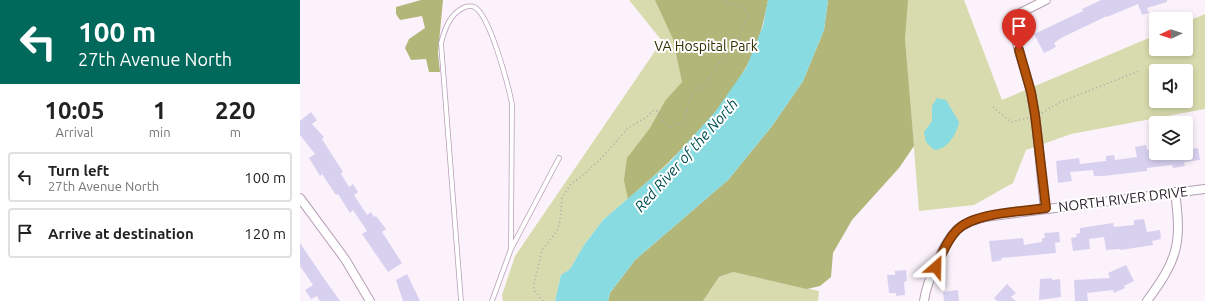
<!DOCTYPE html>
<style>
:root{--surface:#fff;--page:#f2f2f2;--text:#222;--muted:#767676;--line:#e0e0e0}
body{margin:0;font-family:Ubuntu,sans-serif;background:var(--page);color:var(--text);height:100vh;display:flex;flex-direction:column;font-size:15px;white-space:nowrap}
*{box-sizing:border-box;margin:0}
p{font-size:13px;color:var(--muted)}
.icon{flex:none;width:22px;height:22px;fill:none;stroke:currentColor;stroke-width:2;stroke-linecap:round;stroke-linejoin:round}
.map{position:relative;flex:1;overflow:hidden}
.panel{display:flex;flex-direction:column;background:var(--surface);width:300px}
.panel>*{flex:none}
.hud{background:#00695c;color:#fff;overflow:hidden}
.needle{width:26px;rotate:266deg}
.fabs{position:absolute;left:849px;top:12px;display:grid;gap:8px}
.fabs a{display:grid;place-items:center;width:44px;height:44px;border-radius:4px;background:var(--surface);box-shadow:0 2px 6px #0003;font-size:20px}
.pin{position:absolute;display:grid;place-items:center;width:34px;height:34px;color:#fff;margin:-41px -17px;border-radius:50% 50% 50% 0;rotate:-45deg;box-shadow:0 0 4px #0007}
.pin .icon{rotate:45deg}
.me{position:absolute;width:44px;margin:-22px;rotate:25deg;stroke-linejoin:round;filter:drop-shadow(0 0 3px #0008)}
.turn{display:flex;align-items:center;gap:14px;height:84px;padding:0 12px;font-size:18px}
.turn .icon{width:52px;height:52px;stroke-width:2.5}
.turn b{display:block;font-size:28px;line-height:34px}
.eta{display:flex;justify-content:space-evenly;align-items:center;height:68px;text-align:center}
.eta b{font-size:24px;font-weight:700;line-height:28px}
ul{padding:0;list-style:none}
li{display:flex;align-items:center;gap:12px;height:50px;margin:0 8px 6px;padding:0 4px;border:2px solid var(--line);border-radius:4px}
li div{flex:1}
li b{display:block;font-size:15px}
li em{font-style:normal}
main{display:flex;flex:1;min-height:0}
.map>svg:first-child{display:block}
.green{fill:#d7dbad;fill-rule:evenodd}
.forest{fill:#b2b679}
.water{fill:#88dbe1}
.building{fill:#d7d1ef}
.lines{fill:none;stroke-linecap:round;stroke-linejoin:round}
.service-casing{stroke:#b69fb6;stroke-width:5.5}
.minor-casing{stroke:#b69fb6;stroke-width:10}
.path{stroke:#ada4ad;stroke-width:1.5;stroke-dasharray:1 3;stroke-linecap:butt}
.service{stroke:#fff;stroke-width:4}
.minor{stroke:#fff;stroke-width:8}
.route-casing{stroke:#753606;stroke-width:10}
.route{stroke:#b45309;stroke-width:7}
.labels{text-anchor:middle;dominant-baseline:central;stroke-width:4;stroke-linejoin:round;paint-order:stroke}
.park-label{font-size:14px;fill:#2e2f00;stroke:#fff}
.street-label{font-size:14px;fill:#241b24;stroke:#fff}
.water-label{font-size:15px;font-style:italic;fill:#005054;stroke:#fff}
</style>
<main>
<section class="panel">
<div class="hud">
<div class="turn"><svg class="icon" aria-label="left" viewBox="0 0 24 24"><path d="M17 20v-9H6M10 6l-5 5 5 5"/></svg><div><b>100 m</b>27th Avenue North</div></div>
</div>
<div class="eta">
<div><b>10:05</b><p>Arrival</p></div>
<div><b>1</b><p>min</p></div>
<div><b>220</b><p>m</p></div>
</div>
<ul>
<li><svg class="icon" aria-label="left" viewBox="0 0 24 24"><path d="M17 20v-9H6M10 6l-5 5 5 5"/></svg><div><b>Turn left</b><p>27th Avenue North</p></div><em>100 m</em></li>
<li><svg class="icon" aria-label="arrive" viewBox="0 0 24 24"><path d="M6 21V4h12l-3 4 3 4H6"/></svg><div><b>Arrive at destination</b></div><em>120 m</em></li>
</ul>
</section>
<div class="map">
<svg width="905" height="301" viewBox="0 0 905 301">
<rect width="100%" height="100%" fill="#fcf2fc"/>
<path class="green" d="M329 0H468L368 164 303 220 284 245 270 269 261 275 255 301H203L202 295 215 256 362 41Z
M594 0H664L702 100 856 35V49H886V22L905 14V109L771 134 726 150 713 183 674 205 619 211 605 38ZM856 71H886V101H856Z
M433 272 519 291 518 301H403L419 277Z"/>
<path class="forest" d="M121 0H143L138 53 140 72H129L126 59 111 60 105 48 109 39 125 28 122 16 100 20 96 14V7Z
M355 0H468C464 23 457 48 445 69 416 120 371 161 328 199L324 180 327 158 350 128 365 101 382 82 373 39Z
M528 0H608L605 38 614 146 599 168 552 220 533 253 531 277 520 286 507 289 433 272 419 277 403 301H308L310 293 335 260 428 180 472 126 503 81 524 30Z"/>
<path class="water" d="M468 0H528L524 30 503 81 472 126 428 180 335 260 310 293 308 301H255L261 275 270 269 284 245 303 220 368 164 415 112 446 68 463 26Z
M637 98 646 100 659 122C657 134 647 150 634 150L626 142 624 132 632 121V106Z"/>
<path class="building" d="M801 0H867V2L847 8 849 13 842 15 838 4 807 17V16L763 37 754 43 756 47 744 53 734 34 783 11 782 9Z
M11 112 17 120 12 124 24 137 22 139 43 172 41 174 49 187 53 184 58 192 54 195 67 215 71 212 74 217 76 216 86 229 82 232 102 263 88 272 62 234 67 231 53 210 50 213 38 194 36 195 22 174 20 176 9 158 15 154 0 135V121Z
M846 145 847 150 856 149V153H886V150L898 148 900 160 884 162 885 166 873 168 872 165 847 168V171L803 176H794L793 170 770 172 772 181 758 183 756 161 779 158 780 164 806 161V156L814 155 815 160 837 157 835 147Z
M844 219 847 232 860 230 861 239 852 241 853 245 821 250 820 249 806 250 804 237 789 239 790 249 773 251 771 238 777 237 776 234 780 233V228L813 223 814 227 834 225V220Z
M759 232 760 242 755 243 756 253 701 258 702 260 692 262 689 241 723 238 724 245 742 242V238H745L744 233Z
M0 243 23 277 40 301H20L17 296 11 299 5 290 13 285 0 266Z
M826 265 834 281 824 286 825 288 814 293 813 290 787 293 788 301H775L774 280 810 278 808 273Z
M606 270 607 281 604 282 605 295 596 296V293H589L587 275H595V271Z
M107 274 120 301H103L96 280Z
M752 278V280L760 279 761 297 739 300 740 279Z
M707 284 716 293 711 297 716 301H697L694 298Z
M658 290 659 301H644L643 292Z"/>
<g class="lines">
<g class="service-casing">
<path id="service" d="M161 301 141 43C145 29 149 15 163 8 167 6 173 5 177 9 191 21 208 84 212 104L211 249
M192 301 211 249 259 158"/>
</g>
<g class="minor-casing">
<path id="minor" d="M0 198 45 259 70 301
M745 208C740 170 739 131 731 93 726 69 715 47 714 22L722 12 746 0
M624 301C626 284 645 238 659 228 667 222 676 219 685 217L905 189
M847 301C878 259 882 244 875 192"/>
</g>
<path class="path" d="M693 107 711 122 728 118
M742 113 758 103 839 71
M243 301 234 290V284L242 250 257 231 260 221 262 198 271 184 288 171 291 167 297 163 328 128 347 117 352 111H358L365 124 371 128 384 121 392 93 405 84 417 66 436 45 448 15 444 6 425 3V0"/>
<use href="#service" class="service"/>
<use href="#minor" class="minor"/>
</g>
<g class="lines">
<g class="route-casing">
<path id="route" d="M636 267C642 254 647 240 657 230 674 212 722 212 746 208L735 115 731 92 719 50"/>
</g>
<use href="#route" class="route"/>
</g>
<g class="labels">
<g class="park-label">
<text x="406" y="46">VA Hospital Park</text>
</g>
<g class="street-label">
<text transform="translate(823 199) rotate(-7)">NORTH RIVER DRIVE</text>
</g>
<g class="water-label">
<text transform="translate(386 155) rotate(-48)">Red River of the North</text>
</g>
</g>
</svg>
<div class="fabs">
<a><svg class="needle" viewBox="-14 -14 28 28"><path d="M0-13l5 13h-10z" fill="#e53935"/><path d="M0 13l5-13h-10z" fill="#767676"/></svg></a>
<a><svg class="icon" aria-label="sound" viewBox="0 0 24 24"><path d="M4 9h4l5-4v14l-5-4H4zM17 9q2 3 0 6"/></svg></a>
<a><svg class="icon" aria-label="layers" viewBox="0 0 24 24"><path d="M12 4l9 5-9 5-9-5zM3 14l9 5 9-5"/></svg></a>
</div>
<div class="pin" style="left:719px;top:50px;background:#d93025"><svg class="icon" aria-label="arrive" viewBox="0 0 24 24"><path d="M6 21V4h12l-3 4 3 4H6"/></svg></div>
<svg class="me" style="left:636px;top:267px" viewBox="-20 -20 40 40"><path d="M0-17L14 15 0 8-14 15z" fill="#b45309" stroke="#fff" stroke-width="4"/></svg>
</div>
</main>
